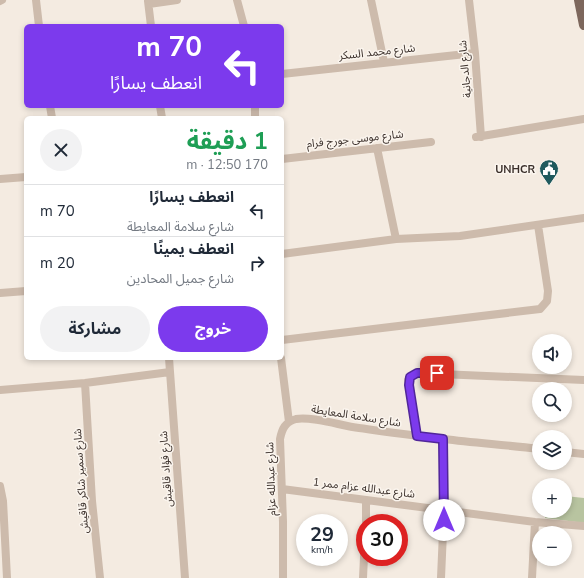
<!DOCTYPE html>
<html lang="ar">
<meta charset="utf-8">
<style>
:root{--surface:#fff;--page:#f2f2f3;--text:#1f2937;--muted:#747a83;--line:#e0e1e3;--accent:#7c3aed}
body{margin:0;font-family:"Nunito Sans","Noto Sans Arabic",sans-serif;background:var(--page);color:var(--text);direction:rtl;height:100vh;display:flex;flex-direction:column;font-size:15px;white-space:nowrap}
*{box-sizing:border-box;margin:0}
p{font-size:13px;color:var(--muted)}
.icon{flex:none;width:22px;height:22px;fill:none;stroke:currentColor;stroke-width:2;stroke-linecap:round;stroke-linejoin:round}
.map{position:relative;flex:1;overflow:hidden;direction:ltr}
.side{position:absolute;left:24px;top:116px;width:260px;height:244px;display:flex;flex-direction:column;background:var(--surface);border-radius:6px;box-shadow:0 2px 6px #0003;direction:rtl}
.side>*{flex:none}
.guide{position:absolute;left:24px;top:24px;width:260px;height:84px;border-radius:6px;box-shadow:0 2px 6px #0003;direction:rtl;background:#7c3aed;color:#fff;overflow:hidden}
.controls{position:absolute;left:532px;top:334px;display:grid;gap:8px}
.controls a{display:grid;place-items:center;width:40px;height:40px;border-radius:50%;background:var(--surface);box-shadow:0 2px 6px #0003;font-size:20px}
.speed{position:absolute;left:296px;top:514px;display:flex;gap:8px;font-size:20px;font-weight:700;text-align:center}
.speed>*{display:grid;place-content:center;width:52px;height:52px;border-radius:50%;background:var(--surface);box-shadow:0 2px 6px #0003;line-height:1}
.speed small{font-size:10px;font-weight:400}
.speed .limit{border:6px solid #d22;background:#fff;color:#111}
.pin{position:absolute;display:grid;place-items:center;width:34px;height:34px;color:#fff;margin:-17px;border-radius:8px;box-shadow:0 2px 6px #0006}
.me{position:absolute;width:44px;margin:-22px;rotate:0deg;stroke-linejoin:round;filter:drop-shadow(0 0 3px #0008)}
.turn{display:flex;align-items:center;gap:14px;height:84px;padding:0 16px;font-size:18px}
.turn .icon{width:52px;height:52px;stroke-width:2.5}
.turn b{display:block;font-size:28px;line-height:34px}
.round{display:grid;place-items:center;flex:none;width:42px;height:42px;border-radius:21px;background:var(--page)}
.summary{display:flex;align-items:center;justify-content:space-between;height:68px;padding:0 16px}
h1{font-size:24px;font-weight:700;line-height:30px;color:#1e9e55}
.primary-button{display:flex;gap:8px;margin-top:auto;padding:8px 16px}
.primary-button a{flex:1;height:46px;border-radius:24px;background:var(--accent);color:#fff;font-size:16px;font-weight:700;line-height:46px;text-align:center}
.primary-button a+a{background:var(--page);color:var(--text)}
ul{padding:0;list-style:none}
li{display:flex;align-items:center;gap:12px;height:52px;padding:0 16px;border-top:1px solid var(--line)}
li div{flex:1}
li b{display:block;font-size:15px}
li em{font-style:normal}
.map>svg:first-child{display:block}
.green{fill:#b8c4a0}
.lines{fill:none;stroke-linecap:round;stroke-linejoin:round}
.minor{stroke:#cdbbac;stroke-width:8}
.major{stroke:#7d675c;stroke-width:10}
.route-casing{stroke:#51269a;stroke-width:10}
.route{stroke:#7c3aed;stroke-width:7}
.labels{text-anchor:middle;dominant-baseline:central;stroke-width:3;stroke-linejoin:round;paint-order:stroke}
.street-label{font-size:11px;fill:#3b302b;stroke:#fbf5ee}
.poi-label{font-size:11px;font-weight:bold;fill:#3b302b;stroke:#fbf5ee;text-anchor:end}
</style>
<div class="map">
<svg width="584" height="578" viewBox="0 0 584 578">
<rect width="100%" height="100%" fill="#f4ebe1"/>
<path class="green" d="M565 496 584 498V523L545 518V511H565Z"/>
<g class="lines">
<path class="minor" d="M36 0 39 26
M237 0 244 26
M371 0 384 62
M469 0 475 53 481 137
M0 1 2 0
M148 1 151 26
M149 4 177 0
M282 74 475 53
M50 106 52 118
M160 106 162 118
M255 106V118
M476 137 584 119
M377 148 396 239
M282 159 431 142
M0 179 26 177
M282 254 396 239 460 236 584 218
M0 293 26 291
M282 340 540 309 547 301 548 291 538 225
M169 358 185 578
M281 358 289 422
M85 383 92 501 100 578
M0 390 85 383 170 372
M417 436 408 380 410 377 417 373 584 380
M565 452 584 454
M0 486 3 501 7 578
M282 489 535 522 584 526
M366 500V523
M283 578V522L280 439C282 429 285 422 296 419 312 416 342 426 359 428 388 432 416 436 444 439 476 443 507 445 539 449
M363 578 365 536
M441 578 444 509 443 439
M532 578 535 522"/>
<path class="major" d="M579 0 584 25"/>
</g>
<g class="lines">
<g class="route-casing">
<path id="route" d="M437 373H417L410 377 409 385 417 436 443 439 444 520"/>
</g>
<use href="#route" class="route"/>
</g>
<defs>
<g id="civic-pin" transform="scale(1)"><path d="M0 17L-7.5 6A9.5 9.5 0 1 1 7.5 6Z" fill="#1f5a5e" stroke="#fbf5ee"/><path d="M-.6-6.5H3V-4.5H.6V-3L4-1V1h2V6H-6V1h2V-1L-.6-3ZM-1.2 2.5V6h2.4V2.5Z" fill="#fff"/></g>
</defs>
<g fill-rule="evenodd">
<use href="#civic-pin" x="549" y="169"/>
</g>
<g class="labels">
<g class="street-label">
<text transform="translate(377 52) rotate(-6)">شارع محمد السكر</text>
<text transform="translate(465 69) rotate(-95)">شارع الدجانية</text>
<text transform="translate(355 139) rotate(-6)">شارع موسى جورج فرام</text>
<text transform="translate(356 416) rotate(9)">شارع سلامة المعايطة</text>
<text transform="translate(166 469) rotate(-94)">شارع فؤاد قاقيش</text>
<text transform="translate(271 479) rotate(-92)">شارع عبدالله عزام</text>
<text transform="translate(81 481) rotate(-94)">شارع سمير شاكر قاقيش</text>
<text transform="translate(364 488) rotate(7)">شارع عبدالله عزام ممر 1</text>
</g>
<g class="poi-label">
<text x="535" y="169">UNHCR</text>
</g>
</g>
</svg>
<div class="controls">
<a><svg class="icon" aria-label="sound" viewBox="0 0 24 24"><path d="M4 9h4l5-4v14l-5-4H4zM17 9q2 3 0 6"/></svg></a>
<a><svg class="icon" aria-label="search" viewBox="0 0 24 24"><circle cx="10" cy="10" r="6"/><path d="M15 15l6 6"/></svg></a>
<a><svg class="icon" aria-label="layers" viewBox="0 0 24 24"><path d="M12 4l9 5-9 5-9-5zM3 14l9 5 9-5"/></svg></a>
<a>+</a>
<a>−</a>
</div>
<div class="speed"><div>29<small>km/h</small></div><div class="limit">30</div></div>
<div class="pin" style="left:437px;top:373px;background:#d93025"><svg class="icon" aria-label="arrive" viewBox="0 0 24 24"><path d="M6 21V4h12l-3 4 3 4H6"/></svg></div>
<svg class="me" style="left:444px;top:520px" viewBox="-20 -20 40 40"><circle r="19" fill="#fff"/><path d="M0-13L10 11 0 6-10 11z" fill="#7c3aed"/></svg>
<div class="guide">
<div class="turn"><svg class="icon" aria-label="left" viewBox="0 0 24 24"><path d="M17 20v-9H6M10 6l-5 5 5 5"/></svg><div><b>70 m</b>انعطف يسارًا</div></div>
</div>
<section class="side">
<div class="summary"><div><h1>1 دقيقة</h1><p>170 m · 12:50</p></div><a class="round"><svg class="icon" aria-label="close" viewBox="0 0 24 24"><path d="M6 6l12 12M18 6L6 18"/></svg></a></div>
<ul>
<li><svg class="icon" aria-label="left" viewBox="0 0 24 24"><path d="M17 20v-9H6M10 6l-5 5 5 5"/></svg><div><b>انعطف يسارًا</b><p>شارع سلامة المعايطة</p></div><em>70 m</em></li>
<li><svg class="icon" aria-label="right" viewBox="0 0 24 24"><path d="M7 20v-9h11M14 6l5 5-5 5"/></svg><div><b>انعطف يمينًا</b><p>شارع جميل المحادين</p></div><em>20 m</em></li>
</ul>
<div class="primary-button"><a>خروج</a><a>مشاركة</a></div>
</section>
</div>
